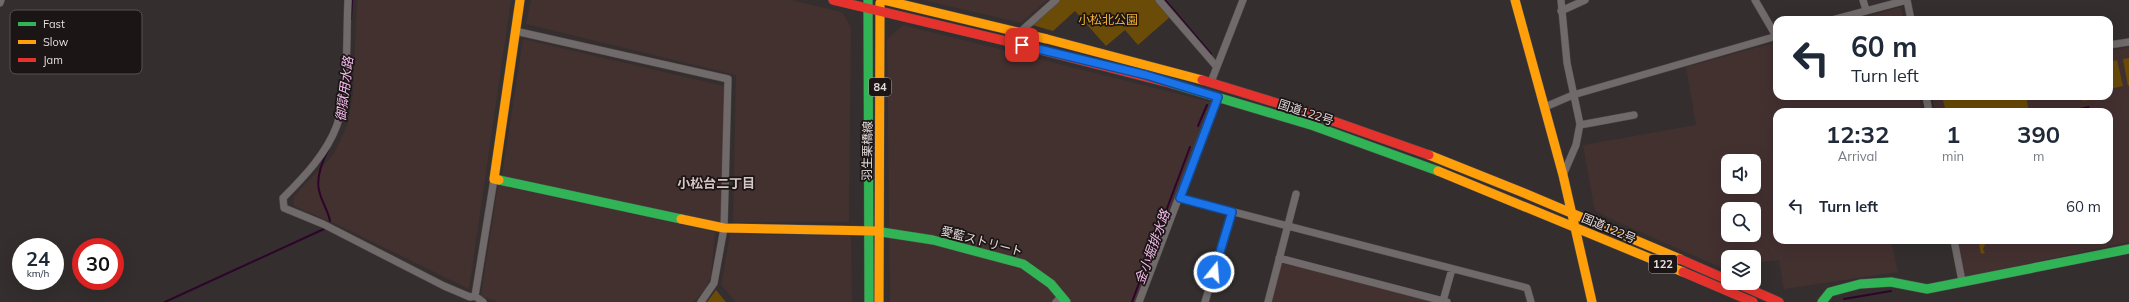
<!DOCTYPE html>
<meta charset="utf-8">
<style>
:root{--surface:#fff;--page:#f2f2f3;--text:#1f2937;--muted:#747a83}
body{margin:0;font-family:Mulish,"Noto Sans JP",sans-serif;background:var(--page);color:var(--text);height:100vh;display:flex;flex-direction:column;font-size:15px;white-space:nowrap}
*{box-sizing:border-box;margin:0}
p{font-size:13px;color:var(--muted)}
.icon{flex:none;width:22px;height:22px;fill:none;stroke:currentColor;stroke-width:2;stroke-linecap:round;stroke-linejoin:round}
.map{position:relative;flex:1;overflow:hidden}
.sheet{position:absolute;left:1773px;top:108px;width:340px;height:136px;display:flex;flex-direction:column;background:var(--surface);border-radius:12px;box-shadow:0 4px 16px #0002}
.sheet>*{flex:none}
.hud{position:absolute;left:1773px;top:16px;width:340px;height:84px;border-radius:12px;box-shadow:0 4px 16px #0002;background:#fff;color:var(--text);overflow:hidden}
.controls{position:absolute;left:1721px;top:154px;display:grid;gap:8px}
.controls a{display:grid;place-items:center;width:40px;height:40px;border-radius:8px;background:var(--surface);box-shadow:0 4px 16px #0002;font-size:20px}
.speed{position:absolute;left:12px;top:238px;display:flex;gap:8px;font-size:20px;font-weight:700;text-align:center}
.speed>*{display:grid;place-content:center;width:52px;height:52px;border-radius:50%;background:var(--surface);box-shadow:0 4px 16px #0002;line-height:1}
.speed small{font-size:10px;font-weight:400}
.speed .limit{border:6px solid #d22;background:#fff;color:#111}
.pin{position:absolute;display:grid;place-items:center;width:34px;height:34px;color:#fff;margin:-17px;border-radius:8px;box-shadow:0 2px 6px #0006}
.me{position:absolute;width:44px;margin:-22px;rotate:17deg;stroke-linejoin:round;filter:drop-shadow(0 0 3px #0008)}
.turn{display:flex;align-items:center;gap:14px;height:84px;padding:0 12px;font-size:18px}
.turn .icon{width:52px;height:52px;stroke-width:2.5}
.turn b{display:block;font-size:28px;line-height:34px}
.eta{display:flex;justify-content:space-evenly;align-items:center;height:68px;text-align:center}
.eta b{font-size:24px;font-weight:700;line-height:28px}
ul{padding:0;list-style:none}
li{display:flex;align-items:center;gap:12px;height:60px;padding:0 12px}
li div{flex:1}
li b{display:block;font-size:15px}
li em{font-style:normal}
.map>svg:first-child{display:block}
.built{fill:#433130;fill-rule:evenodd}
.green{fill:#6a4b08}
.water{fill:#2f042b}
.lines{fill:none;stroke-linecap:round;stroke-linejoin:round}
.stream{stroke:#2f042b;stroke-width:2}
.street-casing{stroke:#504a4a;stroke-width:8}
.fast-casing{stroke:#504a4a;stroke-width:10}
.slow-casing{stroke:#504a4a;stroke-width:10}
.jam-casing{stroke:#504a4a;stroke-width:10}
.street{stroke:#706a6a;stroke-width:7}
.fast{stroke:#30b455;stroke-width:9}
.slow{stroke:#ff9f0a;stroke-width:9}
.jam{stroke:#e5322d;stroke-width:9}
.route-casing{stroke:#114b97;stroke-width:10}
.route{stroke:#1a73e8;stroke-width:7}
.labels{text-anchor:middle;dominant-baseline:central;stroke-width:3.5;stroke-linejoin:round;paint-order:stroke}
.shield{fill:#1b1515;stroke:#a8a1a0;stroke-width:1}
.shield-label{font-size:11px;font-weight:bold;fill:#e5dddc}
.park-label{font-size:12px;fill:#f4b232;stroke:#1b1515}
.street-label{font-size:12px;fill:#e5dddc;stroke:#1b1515}
.water-label{font-size:13px;font-style:italic;fill:#f7bdee;stroke:#1b1515}
.neighbourhood-label{font-size:13px;font-weight:bold;fill:#d6c6c4;stroke:#1b1515}
.key{fill:#1b1515;stroke:#585151;stroke-width:1}
.key-label{font-size:11px;fill:#e5dddc}
</style>
<div class="map">
<svg width="2129" height="302" viewBox="0 0 2129 302">
<rect width="100%" height="100%" fill="#342e2e"/>
<path class="built" d="M357 0H511L469 289 336 224 294 206V196L333 155 347 126 353 94Z
M531 0H791L842 12 851 27 849 222H733L736 75 526 24Z
M923 0H1047L1021 23Z
M1901 7 1904 20H1856Z
M903 25 1215 103 1139 302H890L887 39Z
M523 39 724 86 721 223 502 176Z
M1777 42V96H1919L1922 112H1777V240H1891L1898 272 1784 289 1779 260 1754 263V257H1728V267L1722 268 1613 220 1596 211 1594 207 1583 145 1696 125 1686 67ZM1728 161H1754V187H1728ZM1728 209H1754V235H1728Z
M2129 47V242L1964 277 1957 240H2109V112H1935L1932 96H2109V51Z
M498 185 715 232 711 276 704 291 693 302H499L481 296Z
M730 234 851 236 852 302H736L721 285Z
M1281 259 1441 302H1269Z"/>
<path class="green" d="M1057 0H1155L1170 17 1138 45 1125 30 1106 46 1075 11 1053 31 1029 24Z
M2129 58V85L2128 86 2123 59Z
M2117 60 2123 86 2110 89 2109 62Z
M1942 96H2026L2029 112H1946Z
M2082 96H2104V97L2083 101Z
M1982 240H1987L1983 249 1985 253 1981 254 1979 244Z
M716 290 726 302H707Z"/>
<path class="water" d="M2089 106 2090 112H2061Z"/>
<g class="lines">
<path class="stream" d="M1165 0 1211 54
M351 19 352 0
M1198 126 1207 105
M328 150C322 162 316 177 319 190 321 201 328 210 330 221
M1844 299 1891 291
M165 302 324 229
M1132 302 1190 147"/>
<g class="street-casing">
<path id="street" d="M348 0C346 38 349 90 337 125 327 153 304 177 283 198L284 208 323 224 444 286 470 297 475 296
M1159 0 1216 66
M1561 0 1567 63 1580 124 1576 145 1563 175
M1755 0 1776 36
M1863 0 1866 10
M1907 0 1911 20
M0 3 1 0
M1561 11 1585 0
M1832 20 1907 0
M515 31 728 79 724 228 714 283 701 302
M1020 32 1056 0
M2109 45 2129 42
M1211 82 1243 0
M1926 96 1929 112
M1545 107 1573 95 1777 36
M1580 125 1634 115
M1180 198 1527 288 1531 302
M1954 240 1962 281
M1279 258 1447 302
M1443 301 1452 269
M483 302 475 296 494 179
M1056 302 1062 296
M1139 302 1217 97
M1205 302 1232 212
M1268 302 1296 194"/>
</g>
<g class="fast-casing">
<path id="fast" d="M868 0 869 302
M1173 84 1314 126 1438 171
M499 180 681 219
M875 231 933 240 1023 264 1051 284 1066 302
M1822 302 1830 292 1860 284 1891 282 1927 289 2129 249"/>
</g>
<g class="slow-casing">
<path id="slow" d="M884 0 1047 39 1202 80
M1515 0 1563 175 1592 302
M1429 155 1524 193 1680 259
M1438 171 1683 272
M499 180 494 179 520 0
M681 219 724 228 875 231
M879 302 880 3"/>
</g>
<g class="jam-casing">
<path id="jam" d="M833 0 1014 43 1173 84
M1202 80 1316 115 1429 155
M1680 259 1728 280
M1683 272 1753 302
M1736 283 1779 302"/>
</g>
<use href="#street" class="street"/>
<use href="#fast" class="fast"/>
<use href="#slow" class="slow"/>
<use href="#jam" class="jam"/>
</g>
<g class="lines">
<g class="route-casing">
<path id="route" d="M1022 45 1146 75 1218 97 1180 198 1232 212 1214 272"/>
</g>
<use href="#route" class="route"/>
</g>
<g class="labels">
<g class="shield">
<rect x="869" y="78" width="22" height="18" rx="3"/>
<rect x="1649" y="255" width="28" height="18" rx="3"/>
</g>
<g class="shield-label">
<text x="880" y="87">84</text>
<text x="1663" y="264">122</text>
</g>
<g class="park-label">
<text x="1108" y="19">小松北公園</text>
</g>
<g class="street-label">
<text transform="translate(1306 112) rotate(18)">国道122号</text>
<text transform="translate(867 151) rotate(-89)">羽生栗橋線</text>
<text transform="translate(1609 228) rotate(23)">国道122号</text>
<text transform="translate(982 241) rotate(15)">愛藍ストリート</text>
</g>
<g class="water-label">
<text transform="translate(344 89) rotate(-83)">御獄用水路</text>
<text transform="translate(1152 247) rotate(-70)">金小堀排水路</text>
</g>
<g class="neighbourhood-label">
<text x="716" y="183">小松台二丁目</text>
</g>
</g>
<rect x="10" y="10" width="132" height="64" rx="6" class="key"/>
<rect x="18" y="22" width="18" height="4" fill="#30b455"/>
<rect x="18" y="40" width="18" height="4" fill="#ff9f0a"/>
<rect x="18" y="58" width="18" height="4" fill="#e5322d"/>
<g class="key-label">
<text x="43" y="28">Fast</text>
<text x="43" y="46">Slow</text>
<text x="43" y="64">Jam</text>
</g>
</svg>
<div class="controls">
<a><svg class="icon" aria-label="sound" viewBox="0 0 24 24"><path d="M4 9h4l5-4v14l-5-4H4zM17 9q2 3 0 6"/></svg></a>
<a><svg class="icon" aria-label="search" viewBox="0 0 24 24"><circle cx="10" cy="10" r="6"/><path d="M15 15l6 6"/></svg></a>
<a><svg class="icon" aria-label="layers" viewBox="0 0 24 24"><path d="M12 4l9 5-9 5-9-5zM3 14l9 5 9-5"/></svg></a>
</div>
<div class="speed"><div>24<small>km/h</small></div><div class="limit">30</div></div>
<div class="pin" style="left:1022px;top:45px;background:#d93025"><svg class="icon" aria-label="arrive" viewBox="0 0 24 24"><path d="M6 21V4h12l-3 4 3 4H6"/></svg></div>
<svg class="me" style="left:1214px;top:272px" viewBox="-20 -20 40 40"><circle r="17" fill="#1a73e8" stroke="#fff" stroke-width="3"/><path d="M0-11L8 9 0 5-8 9z" fill="#fff"/></svg>
<div class="hud">
<div class="turn"><svg class="icon" aria-label="left" viewBox="0 0 24 24"><path d="M17 20v-9H6M10 6l-5 5 5 5"/></svg><div><b>60 m</b>Turn left</div></div>
</div>
<section class="sheet">
<div class="eta">
<div><b>12:32</b><p>Arrival</p></div>
<div><b>1</b><p>min</p></div>
<div><b>390</b><p>m</p></div>
</div>
<ul>
<li><svg class="icon" aria-label="left" viewBox="0 0 24 24"><path d="M17 20v-9H6M10 6l-5 5 5 5"/></svg><div><b>Turn left</b></div><em>60 m</em></li>
</ul>
</section>
</div>
